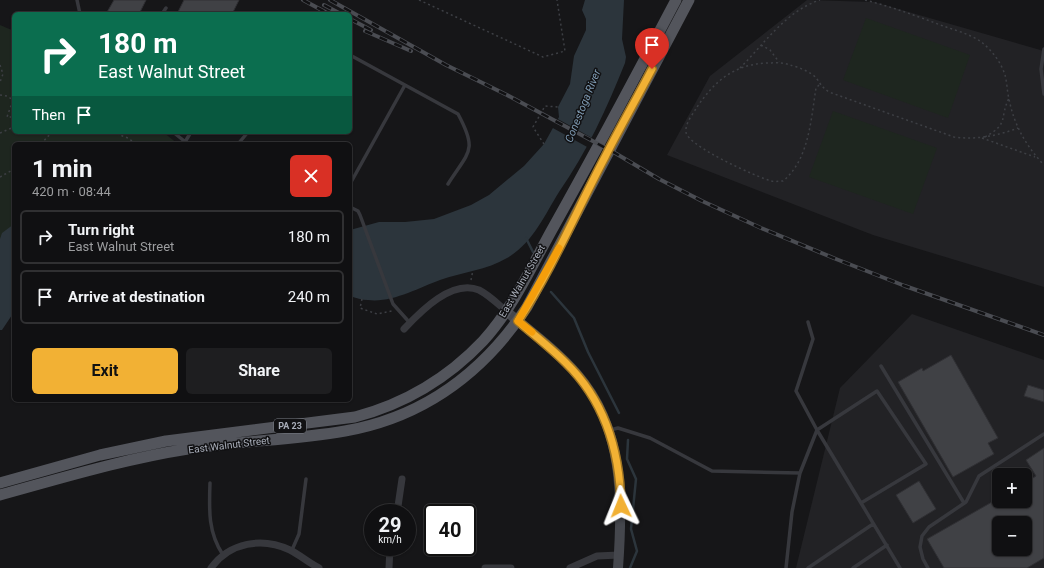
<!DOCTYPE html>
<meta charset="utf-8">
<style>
:root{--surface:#101012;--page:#1e1e20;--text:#f1f3f6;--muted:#9c9d9f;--line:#303032;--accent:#f2b134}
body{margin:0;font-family:Roboto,sans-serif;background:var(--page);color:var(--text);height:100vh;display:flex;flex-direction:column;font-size:15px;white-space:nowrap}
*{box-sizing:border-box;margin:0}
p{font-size:13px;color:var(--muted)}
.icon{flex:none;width:22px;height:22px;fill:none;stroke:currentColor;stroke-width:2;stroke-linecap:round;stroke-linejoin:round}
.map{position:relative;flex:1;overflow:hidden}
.side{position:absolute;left:12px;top:142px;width:340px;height:260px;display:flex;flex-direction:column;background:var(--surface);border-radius:6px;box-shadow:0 1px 3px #0004,0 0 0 1px var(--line)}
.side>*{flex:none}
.hud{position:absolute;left:12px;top:12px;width:340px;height:122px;border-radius:6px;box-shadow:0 1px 3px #0004,0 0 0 1px var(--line);background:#0b6e4f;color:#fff;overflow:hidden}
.fabs{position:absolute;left:992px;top:468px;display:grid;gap:8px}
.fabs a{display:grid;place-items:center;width:40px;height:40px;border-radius:6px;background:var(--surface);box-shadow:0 1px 3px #0004,0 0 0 1px var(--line);font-size:20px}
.speed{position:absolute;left:364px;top:504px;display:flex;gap:8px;font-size:20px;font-weight:700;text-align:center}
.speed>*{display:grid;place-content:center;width:52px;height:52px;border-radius:50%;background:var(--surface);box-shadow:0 1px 3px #0004,0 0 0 1px var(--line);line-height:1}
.speed small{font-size:10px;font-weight:400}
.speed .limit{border:2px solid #111;border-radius:6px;background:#fff;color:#111}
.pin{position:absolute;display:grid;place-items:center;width:34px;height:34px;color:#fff;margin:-41px -17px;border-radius:50% 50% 50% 0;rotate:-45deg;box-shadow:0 0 4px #0007}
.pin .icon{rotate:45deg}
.me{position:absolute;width:44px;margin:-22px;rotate:358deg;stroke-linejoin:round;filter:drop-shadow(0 0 3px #0008)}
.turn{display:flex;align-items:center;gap:14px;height:84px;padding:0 20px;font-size:18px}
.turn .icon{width:52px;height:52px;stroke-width:2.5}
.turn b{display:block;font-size:28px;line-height:34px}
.then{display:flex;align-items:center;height:38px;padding:0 20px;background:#0003;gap:8px;font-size:15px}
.round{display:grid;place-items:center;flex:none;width:42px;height:42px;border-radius:6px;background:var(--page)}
.head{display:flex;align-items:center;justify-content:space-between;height:68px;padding:0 20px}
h1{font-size:24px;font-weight:700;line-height:30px}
.action{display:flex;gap:8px;margin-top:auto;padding:8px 20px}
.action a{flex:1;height:46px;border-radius:6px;background:var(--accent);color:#111;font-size:16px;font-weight:700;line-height:46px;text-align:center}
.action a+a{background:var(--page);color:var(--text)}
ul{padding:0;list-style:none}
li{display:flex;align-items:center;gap:12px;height:54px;margin:0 8px 6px;padding:0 12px;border:2px solid var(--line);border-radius:6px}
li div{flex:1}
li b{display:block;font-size:15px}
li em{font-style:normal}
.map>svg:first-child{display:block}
.built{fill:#222225;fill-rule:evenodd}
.green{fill:#1e261f}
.water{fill:#2c353c}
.pier{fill:#161618}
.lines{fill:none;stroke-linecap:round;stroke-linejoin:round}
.stream{stroke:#2c353c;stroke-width:2.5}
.building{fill:#404145;stroke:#303034;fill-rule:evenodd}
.path{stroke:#3d3f44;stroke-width:1.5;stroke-dasharray:2 3;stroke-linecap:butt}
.lane{stroke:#37383d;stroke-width:3.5}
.street{stroke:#37383d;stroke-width:7}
.secondary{stroke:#45474d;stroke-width:10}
.primary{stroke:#53555c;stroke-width:11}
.rail-casing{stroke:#4a4c52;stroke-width:4}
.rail{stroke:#111113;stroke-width:2.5;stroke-dasharray:8;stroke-linecap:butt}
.route-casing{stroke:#9d7322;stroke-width:10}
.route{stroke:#f2b134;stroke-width:7}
.slow{stroke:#f59e0b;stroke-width:7}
.labels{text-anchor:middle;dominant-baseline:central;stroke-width:3;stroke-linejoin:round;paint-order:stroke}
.shield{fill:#111113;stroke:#7b7e86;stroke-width:1}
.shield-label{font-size:9px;font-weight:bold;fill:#a8adb8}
.street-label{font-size:10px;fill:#a8adb8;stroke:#111113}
.water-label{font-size:11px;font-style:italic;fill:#7f9bb3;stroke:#111113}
</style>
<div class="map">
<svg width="1044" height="568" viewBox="0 0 1044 568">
<rect width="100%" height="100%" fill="#161618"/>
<path class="built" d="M807 0 874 2 1044 51V287L873 235 667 155 710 76Z
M912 314 1044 360V568H796L840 388ZM999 475H1025V501H999ZM999 523H1025V549H999Z"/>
<path class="green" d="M866 18 970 55 948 118 843 80Z
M0 25 14 31V132H163L178 144H14V278L0 289Z
M833 111 937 148 913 214 809 177Z"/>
<path class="water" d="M585 0H624L622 39 626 57 625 63C607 108 587 152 559 192 544 216 533 243 507 258 487 270 462 272 440 280 418 288 392 303 368 300 362 300 356 298 350 296V230L379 222H405L434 219 471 205 489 195 524 166 544 144 559 117 558 107 570 84 574 56 586 30V19L582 10Z
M14 224V312L2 330H0V239L2 233Z"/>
<path class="pier" d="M556 118 594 139 589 148 551 127Z"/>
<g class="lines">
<path class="stream" d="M526 238 533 252
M551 292 574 318 588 352 619 413
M628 440 627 459 636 479 631 529 637 551 630 568"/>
</g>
<path class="building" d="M114 0H146L139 14H106Z
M184 0H239L232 14H183L178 12Z
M951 355 998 438 988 443 994 454 953 477 898 382 922 368 923 371Z
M1028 385 1044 390V402L1024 396Z
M1044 448V558L1027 568H944L927 539 999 498V501H1025V483L1036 476 1026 460ZM999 523H1025V549H999Z
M919 481 936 509 913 523 896 495Z"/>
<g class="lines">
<path class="path" d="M419 0 543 57 565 51 557 0
M865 0C892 7 917 16 943 26 955 30 969 34 980 41 991 49 1001 62 1005 75 1007 82 1007 91 1009 99 1014 125 1026 146 1044 165
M761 45 770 50 779 62
M0 65 3 74 0 82
M740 68C764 44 786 11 820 0
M819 85 816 88C811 119 809 160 783 181 779 181 775 182 771 181 757 177 687 146 686 132 685 123 693 114 697 107 715 81 733 65 766 63 774 63 782 62 790 65 798 67 812 72 817 79 821 85 822 87 829 92L954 137C976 140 997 136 1018 128
M0 95 7 96 13 100 7 117H14
M112 132 128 138 136 144
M0 133 14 127
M985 137C1010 123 999 118 1009 98
M982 138 1035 157
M41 144 52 132
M544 144 533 127 545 106 558 107
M0 177 14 169
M471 280 473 270
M362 299 360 308 377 314 392 311"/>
<path class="lane" d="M77 0 80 14
M162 14 166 8
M1044 49 1041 69 1044 94
M350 55 458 114C478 151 469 151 448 184
M173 132 188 144
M185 142 191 132
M238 144 248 132
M350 184 405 85
M350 207 358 211 360 215 393 304 410 323
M808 322 813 339 796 391 817 430 861 503
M881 366 964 503
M610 430 618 428 650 438 712 471 800 473
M210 483C209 510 208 532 223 555
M292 550 299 534 306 479
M786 568 792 512 800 473 817 430 877 391 926 464 861 503 900 568
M808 568 873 524
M853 568 887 545
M928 568 923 559 920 547 922 536 929 527 966 502 979 476 1044 434"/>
<path class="street" d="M404 329C421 311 452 279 479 290 489 295 498 304 506 311
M397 513 402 479
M211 568C230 542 262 537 290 550 300 555 309 563 319 568
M389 568 390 547
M485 568H511
M570 568 597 556 619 555"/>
<path class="secondary" d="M506 311C530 331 556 350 577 374 624 428 623 500 618 568"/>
<path class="primary" d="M0 483 100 455 166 441 355 417C404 404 448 378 483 341 514 307 532 265 554 226 596 151 636 76 676 0
M0 495C62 478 124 459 188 449 240 441 293 440 345 431 424 417 483 373 527 307L689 0"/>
<g class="rail-casing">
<path id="rail" d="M303 0 329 14
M330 0 446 65 507 95 615 153 659 179 702 201 761 228 836 259 905 286 1044 335
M324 5 341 14
M350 19 371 30
M365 31 411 51"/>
</g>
<use href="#rail" class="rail"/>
</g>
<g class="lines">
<g class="route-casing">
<path id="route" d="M621 506C620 453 605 401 566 363 551 348 534 335 518 321 552 269 576 212 605 157 620 127 637 98 652 69"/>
</g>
<use href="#route" class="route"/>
<path class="slow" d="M532 332 518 321 559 248"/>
</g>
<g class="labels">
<rect class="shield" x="274" y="419" width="32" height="14" rx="3"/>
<g class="shield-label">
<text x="290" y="426">PA 23</text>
</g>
<g class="street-label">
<text transform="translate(522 281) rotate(-60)">East Walnut Street</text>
<text transform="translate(229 445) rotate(-7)">East Walnut Street</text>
</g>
<g class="water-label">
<text transform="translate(583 106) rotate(-68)">Conestoga River</text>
</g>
</g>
</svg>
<div class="fabs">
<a>+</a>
<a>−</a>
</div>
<div class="speed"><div>29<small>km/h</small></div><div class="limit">40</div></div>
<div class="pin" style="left:652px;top:69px;background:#d93025"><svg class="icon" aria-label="arrive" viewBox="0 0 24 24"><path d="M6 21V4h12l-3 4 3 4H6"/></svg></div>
<svg class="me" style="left:621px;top:506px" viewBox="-20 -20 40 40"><path d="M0-17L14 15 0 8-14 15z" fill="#f2b134" stroke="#fff" stroke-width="4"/></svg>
<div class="hud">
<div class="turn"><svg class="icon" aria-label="right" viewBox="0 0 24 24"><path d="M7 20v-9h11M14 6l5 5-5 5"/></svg><div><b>180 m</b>East Walnut Street</div></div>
<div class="then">Then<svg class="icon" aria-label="arrive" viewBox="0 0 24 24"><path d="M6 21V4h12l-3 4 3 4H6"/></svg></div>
</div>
<section class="side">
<div class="head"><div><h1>1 min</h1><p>420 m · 08:44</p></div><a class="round" style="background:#d93025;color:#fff"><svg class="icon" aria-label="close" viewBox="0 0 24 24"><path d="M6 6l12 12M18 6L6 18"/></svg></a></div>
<ul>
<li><svg class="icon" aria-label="right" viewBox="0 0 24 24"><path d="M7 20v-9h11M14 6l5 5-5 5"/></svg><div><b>Turn right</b><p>East Walnut Street</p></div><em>180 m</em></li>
<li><svg class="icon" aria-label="arrive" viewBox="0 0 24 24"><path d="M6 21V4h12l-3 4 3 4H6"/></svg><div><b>Arrive at destination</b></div><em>240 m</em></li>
</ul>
<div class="action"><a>Exit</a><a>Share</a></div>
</section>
</div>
